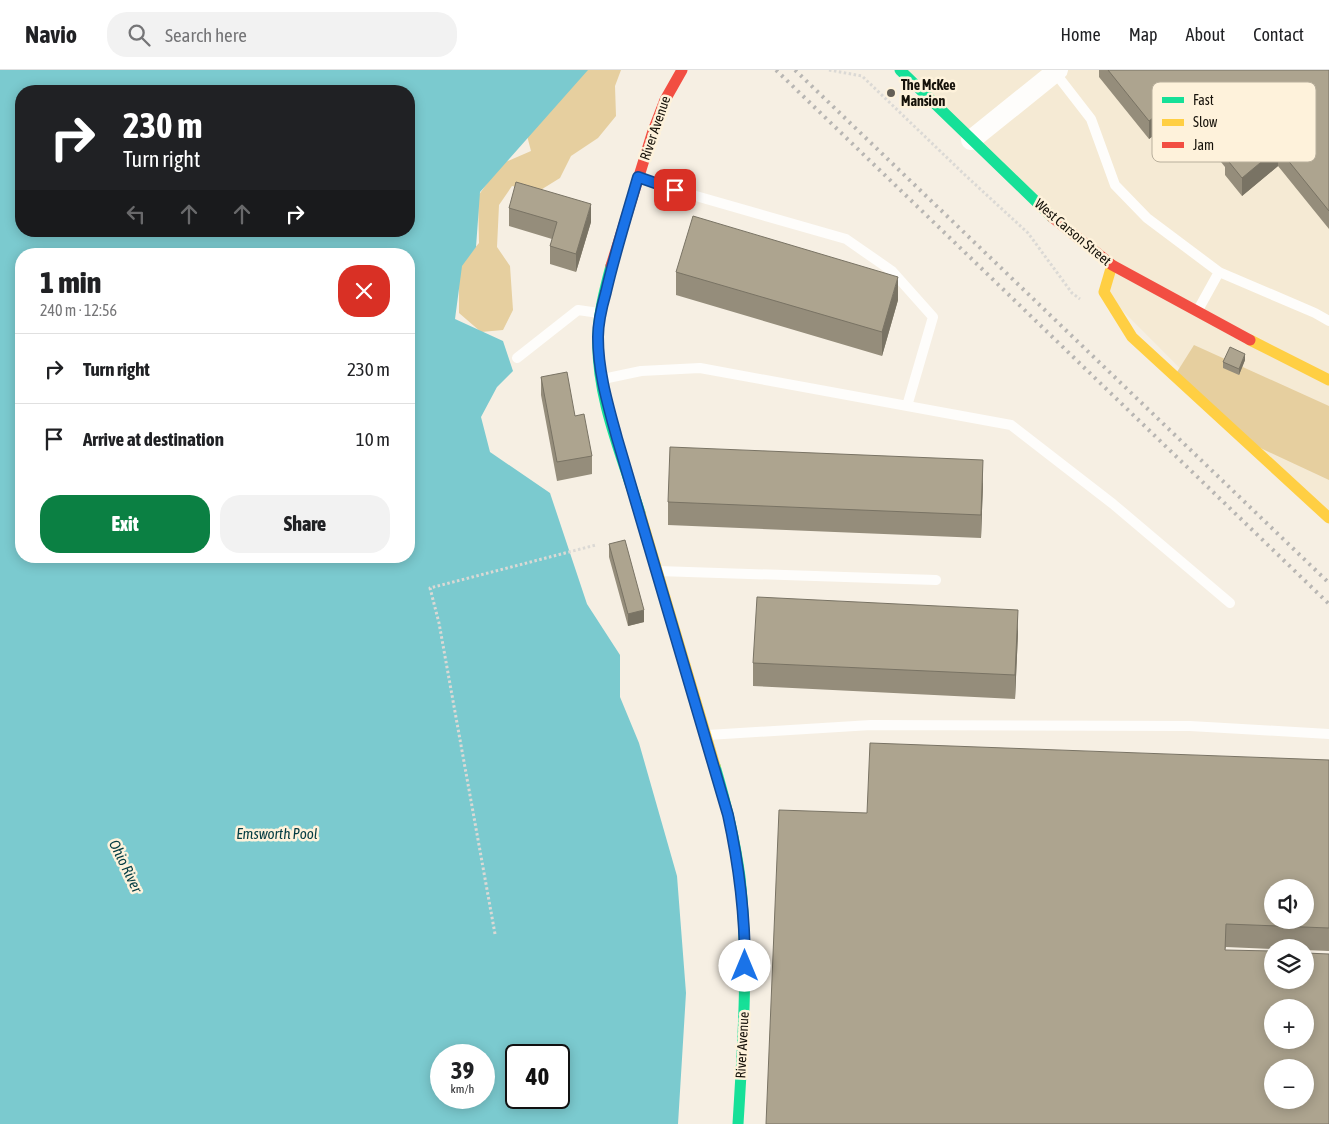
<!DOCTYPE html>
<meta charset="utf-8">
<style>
:root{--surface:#fff;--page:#f2f2f2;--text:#202124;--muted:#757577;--line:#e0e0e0;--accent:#0b8043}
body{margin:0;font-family:"Asap Condensed",sans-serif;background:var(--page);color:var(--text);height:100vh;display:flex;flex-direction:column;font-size:19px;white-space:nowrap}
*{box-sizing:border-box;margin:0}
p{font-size:16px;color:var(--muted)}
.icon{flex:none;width:28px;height:28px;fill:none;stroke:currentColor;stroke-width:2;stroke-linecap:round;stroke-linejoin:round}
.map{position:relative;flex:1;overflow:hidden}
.side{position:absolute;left:15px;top:178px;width:400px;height:315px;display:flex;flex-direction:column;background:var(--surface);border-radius:20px;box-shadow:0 2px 12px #0003}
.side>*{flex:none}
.top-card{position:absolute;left:15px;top:15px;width:400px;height:152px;border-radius:20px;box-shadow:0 2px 12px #0003;background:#202124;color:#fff;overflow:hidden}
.buttons{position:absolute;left:1264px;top:809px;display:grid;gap:10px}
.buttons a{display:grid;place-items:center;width:50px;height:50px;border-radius:50%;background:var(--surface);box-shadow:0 2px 12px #0003;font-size:25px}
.speed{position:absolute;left:430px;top:974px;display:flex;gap:10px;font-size:25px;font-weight:700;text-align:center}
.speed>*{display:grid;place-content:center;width:65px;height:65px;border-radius:50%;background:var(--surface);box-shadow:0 2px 12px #0003;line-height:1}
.speed small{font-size:12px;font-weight:400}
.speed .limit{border:2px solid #111;border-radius:8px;background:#fff;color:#111}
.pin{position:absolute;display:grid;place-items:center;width:42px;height:42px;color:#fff;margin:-21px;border-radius:10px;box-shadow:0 2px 8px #0006}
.me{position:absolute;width:55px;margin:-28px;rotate:0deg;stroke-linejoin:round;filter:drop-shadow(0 0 4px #0008)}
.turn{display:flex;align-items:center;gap:18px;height:105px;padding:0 25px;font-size:22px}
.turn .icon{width:65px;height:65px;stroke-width:2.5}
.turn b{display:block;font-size:35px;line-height:42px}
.lanes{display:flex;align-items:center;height:48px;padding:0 25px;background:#0003;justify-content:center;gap:25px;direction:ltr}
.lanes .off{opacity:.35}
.round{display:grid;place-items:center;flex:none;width:52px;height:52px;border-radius:20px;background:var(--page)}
.headline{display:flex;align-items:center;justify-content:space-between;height:85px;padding:0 25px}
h1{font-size:30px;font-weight:800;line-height:38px}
.action{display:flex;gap:10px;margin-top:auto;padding:10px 25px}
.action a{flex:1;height:58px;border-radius:20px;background:var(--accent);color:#fff;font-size:20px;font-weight:800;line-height:58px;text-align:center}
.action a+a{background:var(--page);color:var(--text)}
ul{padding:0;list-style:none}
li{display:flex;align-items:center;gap:15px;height:70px;padding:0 25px;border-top:1px solid var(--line)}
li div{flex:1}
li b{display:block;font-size:19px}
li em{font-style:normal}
header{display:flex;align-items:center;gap:30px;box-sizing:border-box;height:70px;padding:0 25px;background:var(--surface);border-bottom:1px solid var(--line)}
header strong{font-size:24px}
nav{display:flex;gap:28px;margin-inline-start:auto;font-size:18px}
.search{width:350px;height:45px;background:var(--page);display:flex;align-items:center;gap:12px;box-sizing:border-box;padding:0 18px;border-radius:20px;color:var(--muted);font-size:19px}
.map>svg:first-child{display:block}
.built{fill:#f5ead4}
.forest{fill:#e6cf9f}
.water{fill:#7bcacf;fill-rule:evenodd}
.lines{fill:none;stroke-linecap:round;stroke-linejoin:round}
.path{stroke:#dbd9d5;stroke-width:3;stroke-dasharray:2.5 2.5;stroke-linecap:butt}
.lane{stroke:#fefdfb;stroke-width:10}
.street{stroke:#fefdfb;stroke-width:20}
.fast{stroke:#16e098;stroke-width:11}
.slow{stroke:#ffcf43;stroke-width:11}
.jam{stroke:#f24e42;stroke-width:11}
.rail{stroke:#b8b6b3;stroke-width:4;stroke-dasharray:2.5 5;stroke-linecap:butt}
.wall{fill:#958d7b}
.shaded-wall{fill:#797364}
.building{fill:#ada48f;stroke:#797364;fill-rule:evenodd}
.route-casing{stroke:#114b97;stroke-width:12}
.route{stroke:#1a73e8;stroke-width:9}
.poi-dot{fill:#645f56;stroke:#fef2db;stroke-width:2}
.labels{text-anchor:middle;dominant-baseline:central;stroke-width:5;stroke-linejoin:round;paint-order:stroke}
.poi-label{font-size:14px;font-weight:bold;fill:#16120a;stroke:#fef2db;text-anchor:start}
.street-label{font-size:14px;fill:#16120a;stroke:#fef2db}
.water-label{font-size:15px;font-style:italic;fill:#043c42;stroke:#fef2db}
.key{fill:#fef2db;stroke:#b8af9c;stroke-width:1}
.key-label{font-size:14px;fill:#16120a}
</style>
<header>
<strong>Navio</strong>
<div class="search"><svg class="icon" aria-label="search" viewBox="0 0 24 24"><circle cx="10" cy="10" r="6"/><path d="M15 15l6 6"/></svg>Search here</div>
<nav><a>Home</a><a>Map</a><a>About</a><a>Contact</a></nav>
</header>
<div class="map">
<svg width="1329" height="1054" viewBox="0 0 1329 1054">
<rect width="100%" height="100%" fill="#f6efe3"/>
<path class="built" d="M900 0H1329V448L1104 222 1112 195Z"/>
<path class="forest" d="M576 0H621L615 16 616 46 598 68 571 86 560 108 539 121 512 116 499 135 497 177 510 196 513 240 503 260 481 262 459 243V197L479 173 478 126 501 94 531 81 524 54Z
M1194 275 1329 336V410L1254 375 1177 302Z"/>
<path class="water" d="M0 0H588L480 122 476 177 462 196 455 249 503 271 513 301 497 317 481 347 490 382 550 423 587 534 620 585V627L639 673 677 806 686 923 678 1054H0ZM21 21H409V161H21ZM21 184H409V486H21ZM441 985H484V1028H441ZM516 985H559V1028H516Z"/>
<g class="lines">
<path class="path" d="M829 0 862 6 965 105 1028 163 1072 223 1080 229
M495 864 439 553 430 518 596 475"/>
<path class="lane" d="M1053 0 1091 49 1115 115 1147 148 1219 202 1315 243 1329 251
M639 108 675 120 846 169 892 201 933 247 907 336
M1198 240 1219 202
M517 288 578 240 599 243
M603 309 641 301 700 298 1011 355 1113 434 1230 533
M658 501 936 510
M708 665 871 655 1190 656 1329 664"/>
<path class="street" d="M971 70 1058 0"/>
<path class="fast" d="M900 0 1052 147
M611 196C605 219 599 241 598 264 595 325 622 386 640 443
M715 696C726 733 735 770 740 807 749 889 743 972 738 1054"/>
<path class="slow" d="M1112 195 1104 222 1132 267 1329 448
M1250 270 1329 310
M640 443 715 696"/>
<path class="jam" d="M1052 147 1112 195 1250 270
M611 196 653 61 665 30 682 0"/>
<path class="rail" d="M776 0 1329 534
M795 0 1329 513"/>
</g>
<path class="wall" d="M1099 0H1329V159L1278 96 1242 126 1225 105V97L1221 92V74L1234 64 1230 59 1190 91 1169 65V60L1166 56 1149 69 1099 7Z
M509 138 591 152 576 202 550 194V176L552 169 509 156Z
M676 202 898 230 882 286 676 225Z
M1245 290 1239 305 1223 298V292Z
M541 307 575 346 592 386V404L557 411 541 325Z
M983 413 981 468 668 455V432Z
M609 474 644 552 628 556 609 487Z
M1018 563 1015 629 753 616V593Z
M1329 690V881L1305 880V878H1272V879L1226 877 1225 880 1329 1054 867 743Z"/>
<path class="shaded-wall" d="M1166 38V56L1149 69V51Z
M1230 41V59L1190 91V73Z
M1278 78V96L1242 126V108Z
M591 134V152L576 202V184Z
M898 207V230L882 286V262Z
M1245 284V290L1239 305V299Z
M983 390V413L981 468V445Z
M644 540V552L628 556V544Z
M1018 540V563L1015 629V605Z"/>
<path class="building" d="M1108 0H1329V141L1278 78 1242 108 1225 87 1229 84 1221 74 1243 57 1230 41 1190 73 1169 47 1172 45 1166 38 1149 51Z
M516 112 591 134 576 184 550 176 557 152 509 138Z
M693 146 898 207 882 262 676 202Z
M1230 277 1245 284 1239 299 1223 292Z
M567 302 575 346 584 344 592 386 557 392 541 307Z
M670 377 983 390 981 445 668 432Z
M625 470 644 540 628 544 609 474Z
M757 527 1018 540 1015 605 753 593Z
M870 673 1329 690V858L1226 854 1225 880 1272 881V910H1305V883L1329 884V1054H766L779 740 867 743ZM1272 818H1305V850H1272ZM1272 938H1305V970H1272ZM1272 998H1305V1030H1272Z"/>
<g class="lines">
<g class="route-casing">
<path id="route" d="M675 120 638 107C627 145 615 183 606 222 602 236 598 252 598 267 598 302 608 335 617 368L728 745C739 795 745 845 745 896"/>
</g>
<use href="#route" class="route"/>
</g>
<circle class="poi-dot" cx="891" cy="23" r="5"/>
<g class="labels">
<g class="poi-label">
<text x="901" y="15">The McKee<tspan x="901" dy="16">Mansion</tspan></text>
</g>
<g class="street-label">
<text transform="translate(655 58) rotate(-71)">River Avenue</text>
<text transform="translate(1073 162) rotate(40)">West Carson Street</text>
<text transform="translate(742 975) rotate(-87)">River Avenue</text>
</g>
<g class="water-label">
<text x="277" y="763">Emsworth Pool</text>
<text transform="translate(126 796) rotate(64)">Ohio River</text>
</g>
</g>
<rect x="1152" y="12" width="164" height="80" rx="8" class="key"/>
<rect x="1162" y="27" width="22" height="6" fill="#16e098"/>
<rect x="1162" y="49" width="22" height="7" fill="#ffcf43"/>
<rect x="1162" y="72" width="22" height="6" fill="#f24e42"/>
<g class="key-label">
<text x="1193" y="35">Fast</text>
<text x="1193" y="57">Slow</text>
<text x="1193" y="80">Jam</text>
</g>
</svg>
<div class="buttons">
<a><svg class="icon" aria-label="sound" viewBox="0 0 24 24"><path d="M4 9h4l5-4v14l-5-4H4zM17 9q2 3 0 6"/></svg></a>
<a><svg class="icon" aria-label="layers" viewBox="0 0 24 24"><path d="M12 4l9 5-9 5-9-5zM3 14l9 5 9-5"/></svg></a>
<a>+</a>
<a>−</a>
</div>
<div class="speed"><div>39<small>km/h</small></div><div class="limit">40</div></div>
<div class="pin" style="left:675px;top:120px;background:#d93025"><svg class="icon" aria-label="arrive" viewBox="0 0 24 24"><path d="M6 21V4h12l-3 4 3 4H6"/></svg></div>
<svg class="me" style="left:745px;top:896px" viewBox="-20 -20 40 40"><circle r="19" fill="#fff"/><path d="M0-13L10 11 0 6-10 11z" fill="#1a73e8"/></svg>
<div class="top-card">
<div class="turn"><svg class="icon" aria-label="right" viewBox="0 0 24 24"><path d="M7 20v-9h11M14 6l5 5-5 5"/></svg><div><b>230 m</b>Turn right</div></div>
<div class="lanes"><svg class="icon off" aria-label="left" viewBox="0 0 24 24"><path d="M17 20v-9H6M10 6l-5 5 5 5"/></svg><svg class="icon off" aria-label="ahead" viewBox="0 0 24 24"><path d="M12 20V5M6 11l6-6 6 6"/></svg><svg class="icon off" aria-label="ahead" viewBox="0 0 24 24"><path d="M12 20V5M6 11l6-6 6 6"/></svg><svg class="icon" aria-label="right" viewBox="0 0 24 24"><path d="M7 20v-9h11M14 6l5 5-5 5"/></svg></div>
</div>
<section class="side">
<div class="headline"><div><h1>1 min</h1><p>240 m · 12:56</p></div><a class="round" style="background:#d93025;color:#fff"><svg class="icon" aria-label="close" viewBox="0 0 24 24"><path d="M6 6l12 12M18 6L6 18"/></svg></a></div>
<ul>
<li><svg class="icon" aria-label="right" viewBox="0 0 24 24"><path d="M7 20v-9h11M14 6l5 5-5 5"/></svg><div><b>Turn right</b></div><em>230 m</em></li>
<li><svg class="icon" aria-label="arrive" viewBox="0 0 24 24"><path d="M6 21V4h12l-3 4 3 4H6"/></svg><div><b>Arrive at destination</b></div><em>10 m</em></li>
</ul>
<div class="action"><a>Exit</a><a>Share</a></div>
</section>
</div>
